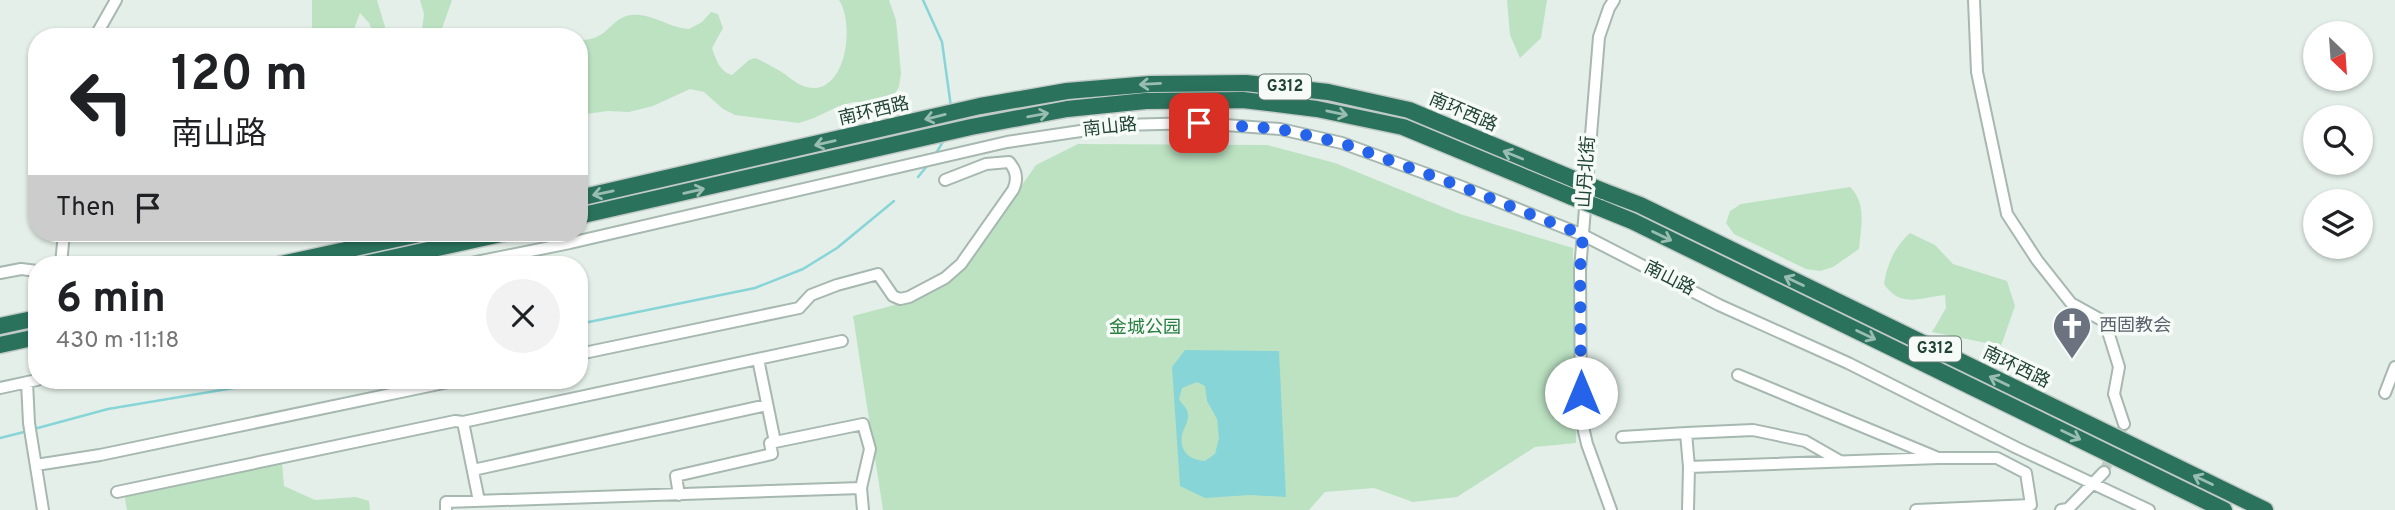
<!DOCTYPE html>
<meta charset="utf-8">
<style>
:root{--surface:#fff;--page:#f2f2f2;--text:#202124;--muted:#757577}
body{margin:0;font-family:Overpass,"Noto Sans SC",sans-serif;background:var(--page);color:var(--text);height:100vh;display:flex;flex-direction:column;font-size:26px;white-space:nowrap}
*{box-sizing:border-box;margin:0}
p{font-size:23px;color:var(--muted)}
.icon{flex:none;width:38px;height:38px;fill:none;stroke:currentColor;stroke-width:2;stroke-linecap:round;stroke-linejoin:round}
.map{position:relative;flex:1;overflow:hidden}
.side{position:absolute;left:28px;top:256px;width:560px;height:133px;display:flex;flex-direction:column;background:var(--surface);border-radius:28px;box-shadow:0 2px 5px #0004}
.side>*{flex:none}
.guide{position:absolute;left:28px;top:28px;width:560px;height:214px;border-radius:28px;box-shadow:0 2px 5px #0004;background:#fff;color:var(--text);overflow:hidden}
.needle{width:46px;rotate:155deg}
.fabs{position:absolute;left:2303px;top:21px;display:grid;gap:14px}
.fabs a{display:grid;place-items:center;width:70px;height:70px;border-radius:50%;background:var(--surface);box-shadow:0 2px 5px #0004;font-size:35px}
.pin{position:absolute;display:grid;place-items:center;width:60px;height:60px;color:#fff;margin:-30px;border-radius:14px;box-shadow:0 4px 10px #0006}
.me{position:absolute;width:77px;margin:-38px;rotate:0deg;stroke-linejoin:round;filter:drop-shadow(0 0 5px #0008)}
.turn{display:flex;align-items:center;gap:24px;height:147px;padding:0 28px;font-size:32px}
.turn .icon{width:91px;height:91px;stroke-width:2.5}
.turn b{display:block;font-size:49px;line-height:60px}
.then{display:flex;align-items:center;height:66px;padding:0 28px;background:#0003;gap:14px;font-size:26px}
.round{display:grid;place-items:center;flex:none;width:74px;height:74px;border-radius:37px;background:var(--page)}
.overview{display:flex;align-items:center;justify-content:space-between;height:119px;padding:0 28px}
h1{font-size:42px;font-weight:700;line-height:52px}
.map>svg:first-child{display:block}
.green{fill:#bce2c2}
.water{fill:#88d5d8;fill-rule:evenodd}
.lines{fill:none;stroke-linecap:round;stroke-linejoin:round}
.stream{stroke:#88d5d8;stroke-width:2.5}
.minor-tunnel{stroke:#bdcdc5;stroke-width:10;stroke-dasharray:10 5;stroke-linecap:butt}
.minor-casing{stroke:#a6b8b0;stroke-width:14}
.highway-casing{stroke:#c1cac7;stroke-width:19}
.minor{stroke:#fff;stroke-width:10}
.highway{stroke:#2a725b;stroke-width:16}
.highway-bridge-casing{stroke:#c1cac7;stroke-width:19;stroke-linecap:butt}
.highway-bridge{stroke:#2a725b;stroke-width:16}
.oneway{stroke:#9abdb1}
.route{stroke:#2563eb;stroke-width:12;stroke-dasharray:0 21.6}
.labels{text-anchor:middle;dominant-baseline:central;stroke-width:7;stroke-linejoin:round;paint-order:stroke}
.shield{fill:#f6fbf8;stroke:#617a70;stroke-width:2}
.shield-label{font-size:16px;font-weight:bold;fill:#214336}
.street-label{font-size:18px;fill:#214336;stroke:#f6fbf8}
.worship-label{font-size:18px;fill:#5b616d;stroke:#f6fbf8;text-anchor:start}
.park-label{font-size:18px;fill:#277e3f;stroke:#f6fbf8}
</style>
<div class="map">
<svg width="2395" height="510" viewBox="0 0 2395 510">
<rect width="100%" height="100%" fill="#e4efe9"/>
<path class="green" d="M312 0H377L388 37H375L369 23 360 13 351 37H309L312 28Z
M420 0H452L439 37H421L424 14Z
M839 0H889L896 20 901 73 899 87 895 93 867 102H853L839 106 814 118 799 123 735 115 723 109 704 92 690 89 653 106 629 112 608 111 579 115V40C609 41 609 18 631 15 649 12 671 28 689 29L702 22 711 12 718 14 723 28 712 48C716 60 720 72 732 75L749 60 755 58C764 62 772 66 780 71 787 75 795 83 803 86 845 101 856 26 839 0Z
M1507 0H1547L1541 38 1520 58 1510 35Z
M1078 144 1267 145 1335 163 1460 214 1573 248 1576 443 1535 447 1457 497 1413 502 1374 488 1325 492 1309 510H883L853 316 906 302 948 283 988 234 1036 165Z
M1850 187C1867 204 1861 226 1859 249L1833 267 1820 271 1806 269 1734 234 1726 223 1730 211 1741 204Z
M1910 233 1935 245 1953 264 2007 281 2015 306 2001 346 1932 332 1946 308 1945 295C1920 298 1900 308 1884 284 1887 264 1895 246 1910 233Z
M282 462 284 486 315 500 356 497 369 501 370 510H127L124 493Z"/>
<path class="water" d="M1185 350 1279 351 1286 497 1250 495 1205 498 1180 486 1172 367ZM1197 382 1205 386 1207 401 1217 419 1219 438 1215 454 1205 461C1190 460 1179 452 1182 435 1184 427 1189 422 1188 414 1187 407 1182 405 1179 399L1182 388Z"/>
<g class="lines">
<path class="stream" d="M923 0 942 42 951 107
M935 155 944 140
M918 177 927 166
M579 324 755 288 803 269 837 248 894 201
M34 429 108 409 281 380
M0 438 28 431"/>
<path class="minor-tunnel" d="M2104 472 2124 424"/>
<g class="minor-casing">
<path id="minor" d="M1974 0 1977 72 2007 214 2037 260 2071 303 2105 322 2119 367 2114 394 2124 424
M95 37 116 0
M61 264 64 233
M466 264 570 243 1007 142 1121 125 1199 123 1280 129 1342 143 1457 185 1583 235 1719 305 1848 363 2017 448 2149 510
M0 273 21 269 37 271
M579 354 799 308 811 295 837 285 878 274 893 296 900 299 909 297 945 278 961 264 1013 190C1018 180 1017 171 1009 162L986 164 945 180
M758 359 775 442
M1738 375 1936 457
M27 382 29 423 43 510
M0 388 37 380
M2385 393 2395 367
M1622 437 1686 433
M36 465 100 455 458 380
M1689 467 1686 433 1753 430 1805 441 1840 461
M473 470 767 405
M117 492 455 421 463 422
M679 495 676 476 772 454 770 443 863 424 870 449 861 488 863 510
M479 501 463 422 842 341
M446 510V502L861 488
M1611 510 1587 444 1581 418 1580 270 1599 37 1609 8 1614 0
M1688 510 1689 467 1939 458H1997L2026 473 2031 505 1916 510
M2061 510 2068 509 2104 472"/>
</g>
<g class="highway-casing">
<path id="highway" d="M1603 191 1640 205 2265 510
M579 198 980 106 1067 91 1150 84 1246 83 1328 92 1409 110 1576 180
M1600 208 1632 221 2224 510
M579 216 971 127 1067 109 1146 101 1243 100 1317 109 1403 127 1572 197
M281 264 424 233
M364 264 506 233
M0 326 37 318
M0 345 37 337"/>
</g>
<use href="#minor" class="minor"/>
<use href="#highway" class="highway"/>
<g class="highway-bridge-casing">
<path id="highway-bridge" d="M1576 180 1603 191
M1572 197 1600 208"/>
</g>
<use href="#highway-bridge" class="highway-bridge"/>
</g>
<defs><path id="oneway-shaft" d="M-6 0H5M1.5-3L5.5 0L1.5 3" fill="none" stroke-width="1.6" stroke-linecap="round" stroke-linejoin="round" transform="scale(1.75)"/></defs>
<g class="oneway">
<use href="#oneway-shaft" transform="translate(1150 84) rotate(177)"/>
<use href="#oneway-shaft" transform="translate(1337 113) rotate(12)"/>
<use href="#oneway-shaft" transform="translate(1038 115) rotate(-10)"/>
<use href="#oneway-shaft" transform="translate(935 117) rotate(166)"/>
<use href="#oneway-shaft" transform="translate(825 143) rotate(167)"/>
<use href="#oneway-shaft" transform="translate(1513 155) rotate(-158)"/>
<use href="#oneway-shaft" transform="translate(694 191) rotate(-13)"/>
<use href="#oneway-shaft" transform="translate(603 193) rotate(168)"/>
<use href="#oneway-shaft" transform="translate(1662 236) rotate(26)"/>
<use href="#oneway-shaft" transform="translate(1794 281) rotate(-154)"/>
<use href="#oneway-shaft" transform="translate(1866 335) rotate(26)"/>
<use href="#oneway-shaft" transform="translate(1999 381) rotate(-154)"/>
<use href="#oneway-shaft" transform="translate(2071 435) rotate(26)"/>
<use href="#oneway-shaft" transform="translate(2203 480) rotate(-154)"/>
</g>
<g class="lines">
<path class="route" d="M1199 123 1280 129 1342 143 1457 185 1583 235 1580 270 1581 393"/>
</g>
<defs>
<g id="church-pin" transform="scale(2.0125)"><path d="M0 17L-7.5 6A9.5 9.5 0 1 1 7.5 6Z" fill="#6b7280" stroke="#f6fbf8"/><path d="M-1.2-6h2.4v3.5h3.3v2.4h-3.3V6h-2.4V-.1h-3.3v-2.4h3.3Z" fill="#fff"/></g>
</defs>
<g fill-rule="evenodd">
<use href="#church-pin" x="2072" y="326"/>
</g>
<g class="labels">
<g class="shield">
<rect x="1259" y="74.5" width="52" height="25" rx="5"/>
<rect x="1909" y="336.5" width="52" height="25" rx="5"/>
</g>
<g class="shield-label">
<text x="1285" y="87">G312</text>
<text x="1935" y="349">G312</text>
</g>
<g class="street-label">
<text transform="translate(874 112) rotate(-13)">南环西路</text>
<text transform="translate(1463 113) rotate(23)">南环西路</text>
<text transform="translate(1110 128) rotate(-6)">南山路</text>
<text transform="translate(1587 172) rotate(-86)">山丹北街</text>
<text transform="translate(1669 279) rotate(27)">南山路</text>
<text transform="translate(2016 368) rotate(26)">南环西路</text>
</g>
<g class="worship-label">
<text x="2099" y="326">西固教会</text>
</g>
<g class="park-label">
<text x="1145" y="328">金城公园</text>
</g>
</g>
</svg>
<div class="fabs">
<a><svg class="needle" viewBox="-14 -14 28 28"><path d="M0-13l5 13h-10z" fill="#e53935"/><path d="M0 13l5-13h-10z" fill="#757577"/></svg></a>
<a><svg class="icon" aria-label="search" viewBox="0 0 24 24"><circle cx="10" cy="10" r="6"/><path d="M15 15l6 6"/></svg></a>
<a><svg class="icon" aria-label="layers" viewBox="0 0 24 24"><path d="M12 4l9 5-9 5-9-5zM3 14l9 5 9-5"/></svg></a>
</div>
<div class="pin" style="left:1199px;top:123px;background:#d93025"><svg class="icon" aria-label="arrive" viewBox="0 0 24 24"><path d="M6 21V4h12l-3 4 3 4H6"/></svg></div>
<svg class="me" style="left:1581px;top:393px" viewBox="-20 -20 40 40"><circle r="19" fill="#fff"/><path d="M0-13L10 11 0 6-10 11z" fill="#2563eb"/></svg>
<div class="guide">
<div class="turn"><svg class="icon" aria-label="left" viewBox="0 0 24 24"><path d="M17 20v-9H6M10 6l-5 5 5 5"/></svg><div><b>120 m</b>南山路</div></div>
<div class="then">Then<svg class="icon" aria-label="arrive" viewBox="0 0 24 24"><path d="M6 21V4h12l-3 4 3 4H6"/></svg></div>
</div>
<section class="side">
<div class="overview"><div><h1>6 min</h1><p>430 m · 11:18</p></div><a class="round"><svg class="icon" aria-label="close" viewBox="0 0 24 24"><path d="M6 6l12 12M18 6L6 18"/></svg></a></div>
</section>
</div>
